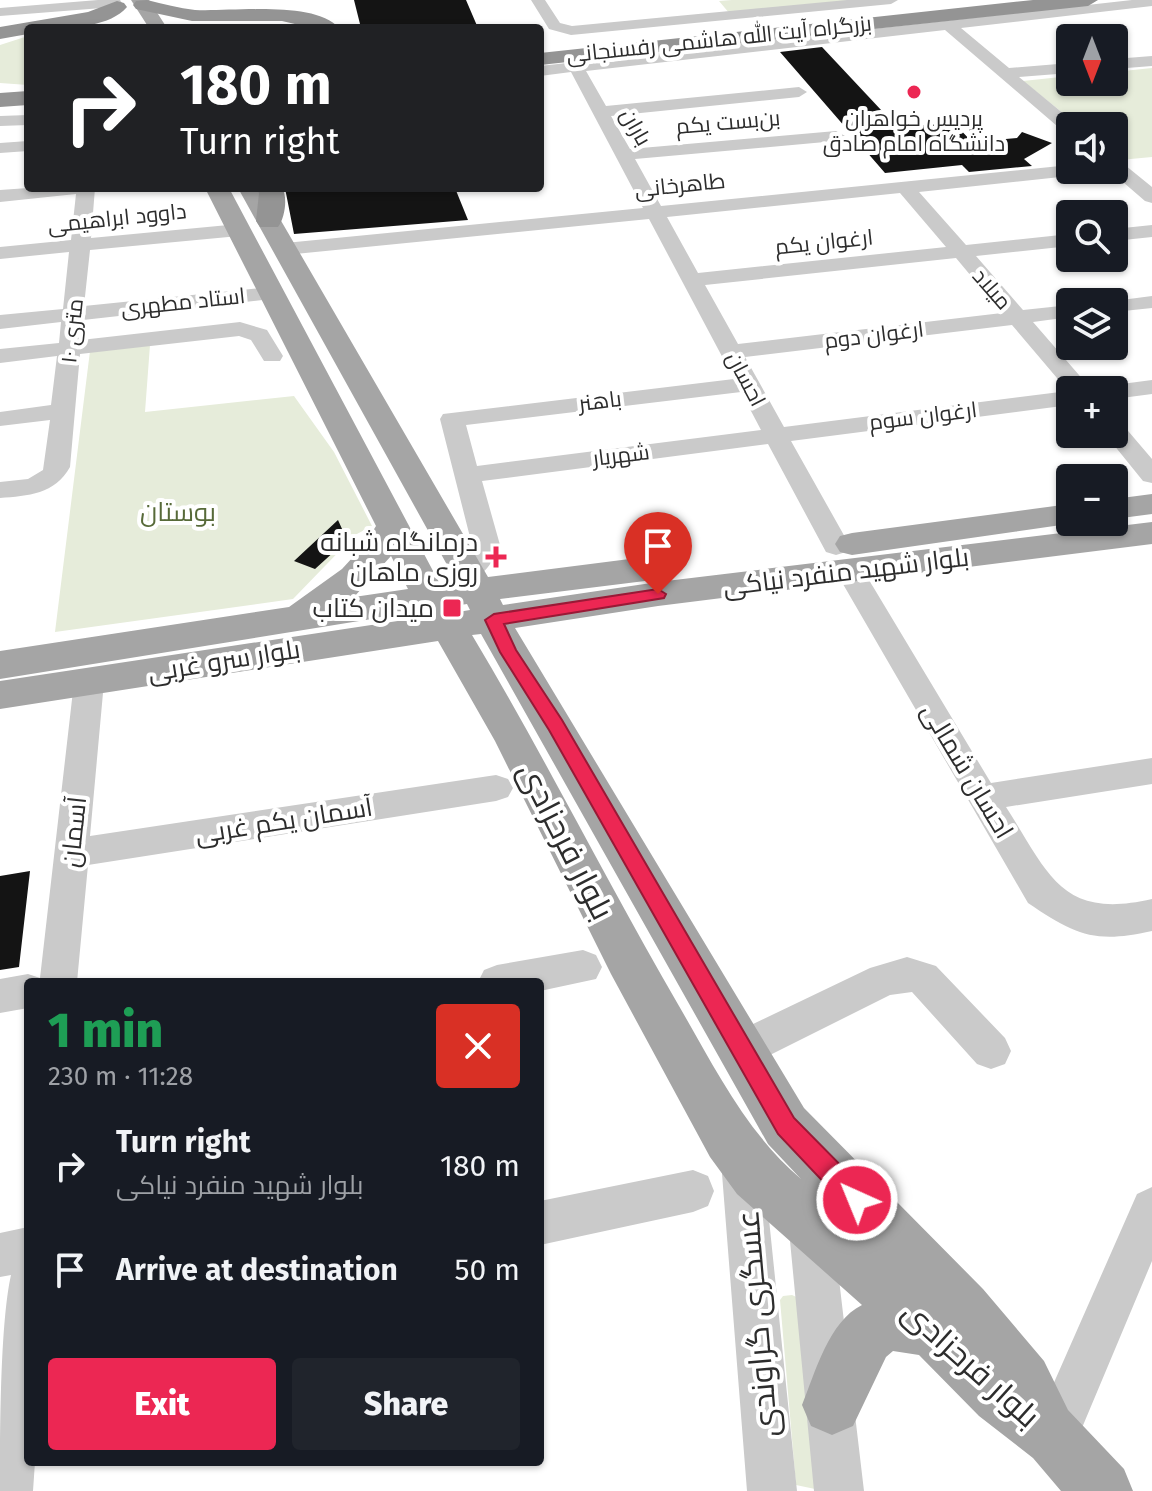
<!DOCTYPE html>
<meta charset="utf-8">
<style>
:root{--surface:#171b24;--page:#20242c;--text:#f1f3f6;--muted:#9ea1a6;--accent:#ec2753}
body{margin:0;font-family:"Fira Sans",Cairo,sans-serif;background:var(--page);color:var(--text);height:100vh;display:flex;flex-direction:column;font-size:30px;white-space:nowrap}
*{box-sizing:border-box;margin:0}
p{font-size:26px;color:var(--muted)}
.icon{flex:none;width:44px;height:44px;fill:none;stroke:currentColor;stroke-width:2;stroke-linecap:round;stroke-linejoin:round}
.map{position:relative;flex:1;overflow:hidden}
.side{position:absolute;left:24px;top:978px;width:520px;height:488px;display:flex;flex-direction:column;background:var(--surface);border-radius:8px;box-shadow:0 2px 6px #0004}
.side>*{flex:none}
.hud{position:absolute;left:24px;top:24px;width:520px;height:168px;border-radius:8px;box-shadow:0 2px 6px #0004;background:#202124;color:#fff;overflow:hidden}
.needle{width:52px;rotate:180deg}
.buttons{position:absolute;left:1056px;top:24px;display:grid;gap:16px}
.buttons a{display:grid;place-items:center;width:72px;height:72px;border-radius:8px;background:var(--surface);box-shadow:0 2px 6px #0004;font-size:40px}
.pin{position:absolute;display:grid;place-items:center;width:68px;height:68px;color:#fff;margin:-82px -34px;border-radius:50% 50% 50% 0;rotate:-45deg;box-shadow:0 0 8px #0007}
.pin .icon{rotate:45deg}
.me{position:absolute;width:88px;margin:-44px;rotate:316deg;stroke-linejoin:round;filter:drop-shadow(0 0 6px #0008)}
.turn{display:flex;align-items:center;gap:28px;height:168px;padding:0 24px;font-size:36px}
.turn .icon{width:104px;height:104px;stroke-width:2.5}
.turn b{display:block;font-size:56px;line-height:68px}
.round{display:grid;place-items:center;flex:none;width:84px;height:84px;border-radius:8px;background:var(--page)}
.overview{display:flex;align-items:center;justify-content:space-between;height:136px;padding:0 24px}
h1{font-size:48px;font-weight:800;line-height:60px;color:#1e9e55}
.cta{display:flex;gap:16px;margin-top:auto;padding:16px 24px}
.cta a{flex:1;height:92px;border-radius:8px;background:var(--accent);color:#fff;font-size:32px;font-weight:800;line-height:92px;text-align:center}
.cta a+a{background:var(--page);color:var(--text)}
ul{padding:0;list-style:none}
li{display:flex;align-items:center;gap:24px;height:104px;padding:0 24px}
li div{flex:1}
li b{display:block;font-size:30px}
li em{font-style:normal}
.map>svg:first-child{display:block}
.green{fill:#e6ecda}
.building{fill:#141414}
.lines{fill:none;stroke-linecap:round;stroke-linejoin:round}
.minor{fill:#cacaca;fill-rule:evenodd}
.major{fill:#a5a5a5;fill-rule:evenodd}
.highway{fill:#949494;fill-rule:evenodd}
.route{fill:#ec2753;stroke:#991936;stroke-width:2}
.poi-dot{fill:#ec2753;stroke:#fff;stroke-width:3}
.labels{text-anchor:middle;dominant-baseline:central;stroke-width:8;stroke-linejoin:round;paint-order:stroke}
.far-street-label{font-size:22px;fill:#2d2d2d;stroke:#fff}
.far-poi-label{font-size:22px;fill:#2d2d2d;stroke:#fff}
.park-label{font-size:26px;fill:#576a39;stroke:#fff}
.poi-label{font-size:26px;fill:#2d2d2d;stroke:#fff;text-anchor:end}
.street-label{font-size:26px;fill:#2d2d2d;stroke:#fff}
.near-street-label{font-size:32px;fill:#2d2d2d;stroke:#fff}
</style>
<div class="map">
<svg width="1152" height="1491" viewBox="0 0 1152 1491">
<rect width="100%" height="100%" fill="#fff"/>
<path class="green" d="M732 0H864L730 14 719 1Z
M28 36V85L0 83V45Z
M1152 68V157L1120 160 1114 155V126H1079L1023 81 1070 76V82H1114V72Z
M150 345 145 412 294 396 334 452 372 526 355 535 293 599 55 632 90 351Z
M792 1295 801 1299 815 1489 796 1485 780 1300 783 1296Z"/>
<path class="building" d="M354 0H466L478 28H361Z
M822 47 897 127 954 123 972 142 1017 138 1022 132 1052 143 1024 159 1032 166 969 172 962 165 885 173 780 52Z
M285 188H455L468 220 294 234Z
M338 520 347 540 315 569 294 561Z
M30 871 19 967 0 970V876Z"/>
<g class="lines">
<path class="minor" d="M98 0H120L122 3 115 7 0 16V8Z
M531 0H545L560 23 572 26 847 0H898L891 4 571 35 549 29Z
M1132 0H1152V6L961 28 1009 68 1070 63V73L1019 77 1076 124 1070 126V133L1064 132 945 30 586 71 606 106 799 87 807 92 799 97 611 116 630 149 836 131 845 136 836 141 635 159 661 206 1070 165V170H1088L1079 175 919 192 966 245 1070 234V246L976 256 1023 310 1070 305V317L1033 322 1092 390H1070V405L791 441 850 546 846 552 836 555 826 552 768 444 482 481 500 545C492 564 481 584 458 578L454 571 472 545 440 419 443 414 734 379 649 219 285 255 275 249 285 243 643 208 571 72 540 76V66ZM900 193 946 247 698 273 667 217ZM956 258 1002 313 738 344 705 285ZM1012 325 1068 391 784 427 745 357ZM741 392 761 430 477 466 466 425Z
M1152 56V66L1114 69V59Z
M28 115V125L0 126V116Z
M28 141V151L0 153V143Z
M1114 160 1120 161 1152 187V203L1145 201 1109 170H1114Z
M28 188H95L91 238 239 224 249 230 239 236 90 250 84 306 271 287 282 293 271 299 83 320 81 340 240 322 267 330 283 356 280 361H264L251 340 239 336 80 354 70 467C55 494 28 496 0 498V482L28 479 43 470 50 420 0 426V412L51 405 57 356 0 363V349L59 343 61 322 0 329V315L63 309 69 252 0 259V247L71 240 76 194 0 202V190Z
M1152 225V237L1114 241V229Z
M1152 296V308L1114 312V302H1106Z
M1152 380V394L1114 399V390H1104L1114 385Z
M1114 423 1123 425 1152 459V483L1143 481 1105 434H1114Z
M850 563 860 565 991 783 1152 758V784L1006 807C1049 874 1061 920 1152 899V931C1095 944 1075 935 1028 903L836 572 840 565Z
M89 671 100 674 104 682 90 836 496 775 508 779 513 788 508 797 496 801 88 865 77 982H28V1008L0 1013V979L28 974 40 978 74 682 78 674Z
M583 950 596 955 602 967 596 979 540 991V982H478L484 970 497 965Z
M907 957 936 966 1005 1038 1011 1051 1005 1064 991 1069 977 1064 912 992 890 995 754 1063 740 1068 726 1063 720 1050 726 1037 870 968Z
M742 1140 757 1146 763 1161 797 1491H747L721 1161 727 1146Z
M693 1170 708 1176 714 1191 708 1206 693 1212 540 1245V1201Z
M1152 1187V1261L1071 1454 1054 1461 1037 1454 1030 1437 1137 1194Z
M810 1198 825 1205 832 1220 864 1491H814L788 1220 795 1205Z
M28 1227V1462H35L33 1491H0C0 1434 0 1324 11 1275L0 1277V1233Z"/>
<path class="major" d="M131 0H149L167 28H149Z
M205 188H229L440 584 456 581 238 188H262L488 577 653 556 665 560 670 568 665 576 653 580 500 599 503 605 658 582 1152 522V544L658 606 515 628 804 1108 983 1289 1044 1361 1068 1410 1124 1469 1133 1491H1061L1033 1458 979 1416 919 1355 893 1351 886 1357 853 1426 832 1435 811 1426 802 1405C815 1373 829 1321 862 1305L737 1194 710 1157 611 974 495 741 438 641 0 709V681L424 617 421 611 0 679V651L289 607 342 569 364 545 376 526ZM391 556 408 589 354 597ZM467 604 470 610 458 612 454 606ZM481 634 768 1144 801 1179C746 1132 715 1068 679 1006 608 884 545 757 472 635Z
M1152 494V514L1114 519V499Z
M1070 504V522H1082L852 555 840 552 835 544 840 536 852 533Z"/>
<path class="highway" d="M147 0C163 4 179 8 195 10 231 12 314 0 339 28H312L282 21H192L136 9 133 5 136 1Z
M1033 0H1098L1088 6 540 65V53Z
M117 1 124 3 127 7C106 31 57 28 28 28V34L0 39V27L88 12Z
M28 91V105L0 107V93Z
M256 188H282C288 197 285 218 278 227H260L256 221 259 193Z"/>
</g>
<path class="route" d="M658 589 666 594 664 598 504 624 516 650 562 720 794 1118 866 1191 869 1200 866 1209 857 1212 849 1209 778 1134 549 730 500 652 485 620 494 614Z"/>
<g class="poi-dot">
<circle cx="914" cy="92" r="8"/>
<path d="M492 545h8v8h8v8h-8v8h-8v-8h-8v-8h8z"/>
<rect x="442" y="598" width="20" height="20" rx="4"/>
</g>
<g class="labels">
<g class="far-street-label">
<text transform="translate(719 39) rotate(-6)">بزرگراه آیت الله هاشمی رفسنجانی</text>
<text transform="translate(728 122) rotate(-5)">بن‌بست یکم</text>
<text transform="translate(636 127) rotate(60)">باران</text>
<text transform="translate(680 185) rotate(-6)">طاهرخانی</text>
<text transform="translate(117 218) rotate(-6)">داوود ابراهیمی</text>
<text transform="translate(824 242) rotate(-6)">ارغوان یکم</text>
<text transform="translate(992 289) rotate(49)">میلاد</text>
<text transform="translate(183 302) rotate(-6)">استاد مطهری</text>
<text transform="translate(72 331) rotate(-84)">۱۰ متری</text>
<text transform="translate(874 335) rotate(-7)">ارغوان دوم</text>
<text transform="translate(746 379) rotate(62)">احسان</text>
<text transform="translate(600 401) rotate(-7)">باهنر</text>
<text transform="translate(923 416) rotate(-7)">ارغوان سوم</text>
<text transform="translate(621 455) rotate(-7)">شهریار</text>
</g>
<g class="far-poi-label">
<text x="914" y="118">پردیس خواهران<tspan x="914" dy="25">دانشگاه امام صادق</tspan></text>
</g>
<g class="park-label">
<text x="178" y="512">بوستان</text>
</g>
<g class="poi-label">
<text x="478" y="542">درمانگاه شبانه<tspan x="478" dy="30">روزی ماهان</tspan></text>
<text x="434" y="608">میدان کتاب</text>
</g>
<g class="street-label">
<text transform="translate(846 572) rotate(-7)">بلوار شهید منفرد نیاکی</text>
<text transform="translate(224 661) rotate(-9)">بلوار سرو غربی</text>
<text transform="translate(967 771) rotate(59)">احسان شمالی</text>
<text transform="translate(284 821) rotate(-9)">آسمان یکم غربی</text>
<text transform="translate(74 832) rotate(-84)">آسمان</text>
</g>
<g class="near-street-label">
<text transform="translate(566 841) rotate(63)">بلوار فرحزادی</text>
<text transform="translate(757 1324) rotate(-95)">عسگری گراوندی</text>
<text transform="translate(971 1364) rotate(42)">بلوار فرحزادی</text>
</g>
</g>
</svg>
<div class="buttons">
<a><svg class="needle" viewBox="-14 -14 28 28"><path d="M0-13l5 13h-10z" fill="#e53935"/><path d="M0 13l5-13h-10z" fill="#9ea1a6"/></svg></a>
<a><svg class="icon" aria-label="sound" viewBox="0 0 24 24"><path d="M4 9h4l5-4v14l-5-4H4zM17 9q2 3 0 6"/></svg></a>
<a><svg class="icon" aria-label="search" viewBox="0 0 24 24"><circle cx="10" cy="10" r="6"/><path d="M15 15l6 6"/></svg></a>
<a><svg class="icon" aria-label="layers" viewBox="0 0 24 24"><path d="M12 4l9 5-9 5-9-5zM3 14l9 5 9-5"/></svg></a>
<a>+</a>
<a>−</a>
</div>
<div class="pin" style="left:658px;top:594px;background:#d93025"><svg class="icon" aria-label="arrive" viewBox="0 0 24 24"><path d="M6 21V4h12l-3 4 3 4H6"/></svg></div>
<svg class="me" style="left:857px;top:1200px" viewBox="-20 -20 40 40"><circle r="17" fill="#ec2753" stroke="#fff" stroke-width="3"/><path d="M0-11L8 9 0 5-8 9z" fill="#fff"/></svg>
<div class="hud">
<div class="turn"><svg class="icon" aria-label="right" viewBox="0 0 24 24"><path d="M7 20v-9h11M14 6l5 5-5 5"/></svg><div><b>180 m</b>Turn right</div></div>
</div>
<section class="side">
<div class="overview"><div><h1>1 min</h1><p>230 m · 11:28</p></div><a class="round" style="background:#d93025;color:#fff"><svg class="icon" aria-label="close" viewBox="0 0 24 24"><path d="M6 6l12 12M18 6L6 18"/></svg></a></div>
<ul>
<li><svg class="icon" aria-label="right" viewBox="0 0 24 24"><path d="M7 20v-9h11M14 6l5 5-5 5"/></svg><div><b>Turn right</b><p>بلوار شهید منفرد نیاکی</p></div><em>180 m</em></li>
<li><svg class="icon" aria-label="arrive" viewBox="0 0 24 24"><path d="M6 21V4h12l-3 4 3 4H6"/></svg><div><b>Arrive at destination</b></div><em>50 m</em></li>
</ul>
<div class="cta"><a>Exit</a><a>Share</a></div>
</section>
</div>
